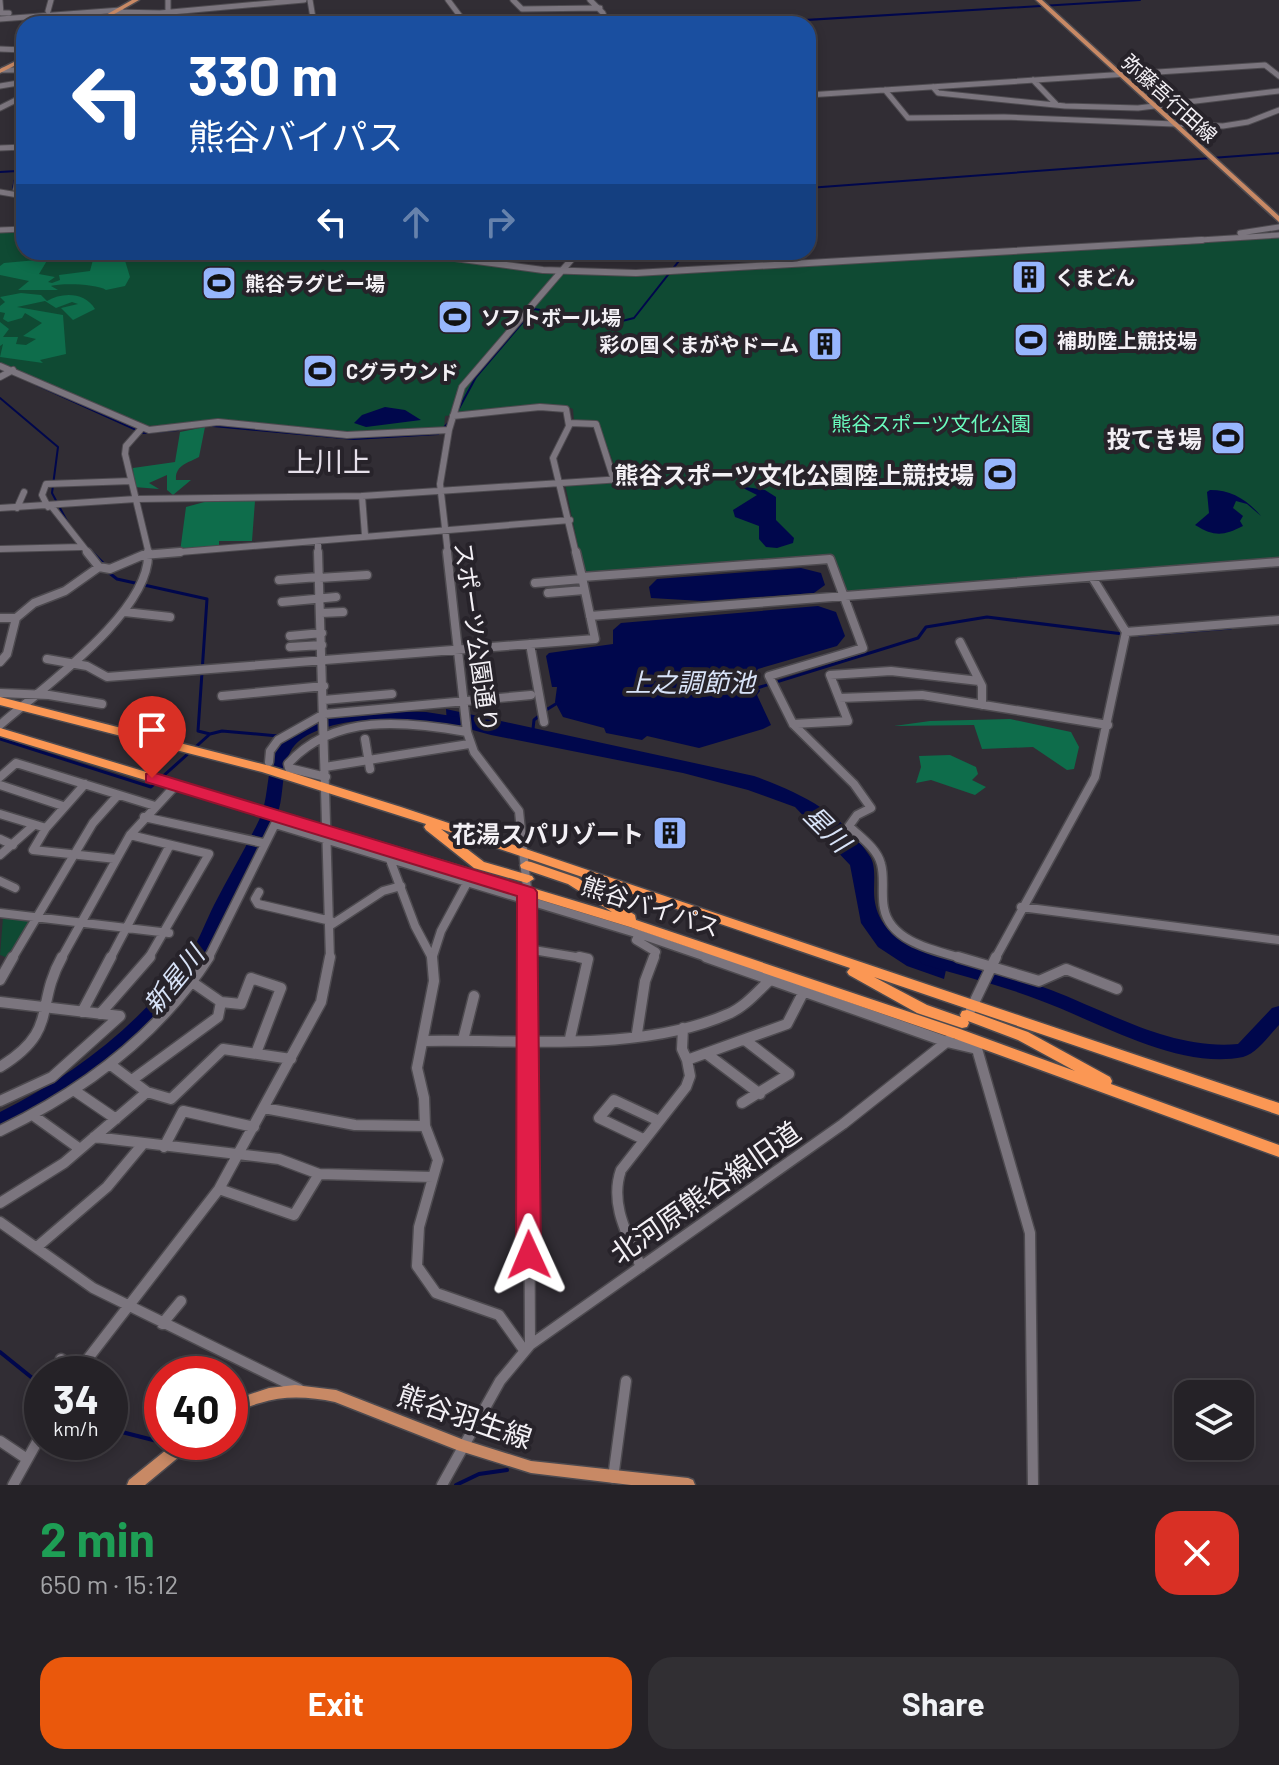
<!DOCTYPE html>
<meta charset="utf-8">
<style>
:root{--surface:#252227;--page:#312f33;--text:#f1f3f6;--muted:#a3a4a7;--line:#423f44;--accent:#ea580c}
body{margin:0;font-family:Barlow,"Noto Sans JP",sans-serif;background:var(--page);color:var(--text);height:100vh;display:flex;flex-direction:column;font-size:30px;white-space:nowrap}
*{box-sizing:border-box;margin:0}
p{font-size:26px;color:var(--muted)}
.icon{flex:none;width:44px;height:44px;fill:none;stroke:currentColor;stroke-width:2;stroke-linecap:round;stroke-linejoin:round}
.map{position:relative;height:1485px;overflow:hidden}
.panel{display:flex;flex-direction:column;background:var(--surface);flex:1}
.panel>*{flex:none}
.hud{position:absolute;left:16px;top:16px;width:800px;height:244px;border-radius:24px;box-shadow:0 4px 12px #0003,0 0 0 2px var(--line);background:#1a4fa0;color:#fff;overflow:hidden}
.fabs{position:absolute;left:1174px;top:1380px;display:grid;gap:16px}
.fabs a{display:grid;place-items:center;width:80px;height:80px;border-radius:16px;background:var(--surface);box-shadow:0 4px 12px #0003,0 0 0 2px var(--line);font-size:40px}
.speed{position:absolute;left:24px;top:1356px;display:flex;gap:16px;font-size:40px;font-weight:700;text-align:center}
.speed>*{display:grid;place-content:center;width:104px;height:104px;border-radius:50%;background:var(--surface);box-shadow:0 4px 12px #0003,0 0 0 2px var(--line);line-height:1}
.speed small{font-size:20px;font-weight:400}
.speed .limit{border:12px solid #d22;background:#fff;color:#111}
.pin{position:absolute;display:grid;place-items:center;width:68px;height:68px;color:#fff;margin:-82px -34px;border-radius:50% 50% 50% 0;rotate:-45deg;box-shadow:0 0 8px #0007}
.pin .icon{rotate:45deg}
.me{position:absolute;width:88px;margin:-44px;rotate:359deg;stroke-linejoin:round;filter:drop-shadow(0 0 6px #0008)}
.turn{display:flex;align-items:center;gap:28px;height:168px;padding:0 40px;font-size:36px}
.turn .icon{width:104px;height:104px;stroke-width:2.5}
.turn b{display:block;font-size:56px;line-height:68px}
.lanes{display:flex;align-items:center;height:76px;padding:0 40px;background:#0003;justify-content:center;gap:40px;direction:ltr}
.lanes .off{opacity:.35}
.round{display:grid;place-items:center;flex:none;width:84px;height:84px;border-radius:24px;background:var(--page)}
.overview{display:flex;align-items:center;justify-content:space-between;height:136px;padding:0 40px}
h1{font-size:48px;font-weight:700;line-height:60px;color:#1e9e55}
.action{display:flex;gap:16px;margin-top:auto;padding:16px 40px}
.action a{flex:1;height:92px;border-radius:24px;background:var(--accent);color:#fff;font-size:32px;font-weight:700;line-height:92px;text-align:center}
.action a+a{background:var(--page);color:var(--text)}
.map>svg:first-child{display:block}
.green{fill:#0f4a33}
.forest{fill:#0e6d4b}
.water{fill:#00074c}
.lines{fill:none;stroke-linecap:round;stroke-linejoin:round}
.stream-far2{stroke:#00074c;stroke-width:2}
.stream-far1{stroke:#00074c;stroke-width:3}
.stream{stroke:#00074c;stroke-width:4}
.river{fill:#00074c;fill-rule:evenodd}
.minor-far3-casing{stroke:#4d4a4f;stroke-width:7}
.minor-far2-casing{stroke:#4d4a4f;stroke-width:8}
.minor-far1-casing{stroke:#4d4a4f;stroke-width:11}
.minor-casing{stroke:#4d4a4f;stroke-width:13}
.major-casing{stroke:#4d4a4f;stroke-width:3}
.highway-casing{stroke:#4d4a4f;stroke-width:3}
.minor-far3{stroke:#7b757e;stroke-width:5}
.minor-far2{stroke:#7b757e;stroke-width:6}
.minor-far1{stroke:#7b757e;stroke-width:8}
.minor{stroke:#7b757e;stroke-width:10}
.major{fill:#c88965;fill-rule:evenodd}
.highway{fill:#fb9754;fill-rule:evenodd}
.route{fill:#e11d48;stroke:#92132f;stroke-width:2}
.labels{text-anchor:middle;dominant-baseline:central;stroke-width:8;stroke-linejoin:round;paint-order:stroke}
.far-street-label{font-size:20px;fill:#f3f0f5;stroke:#27232a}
.far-poi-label{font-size:20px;font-weight:bold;fill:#f3f0f5;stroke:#27232a;text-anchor:start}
.far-park-label{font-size:20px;fill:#6afcbe;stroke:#27232a}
.poi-label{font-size:24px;font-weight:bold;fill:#f3f0f5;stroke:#27232a;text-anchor:end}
.street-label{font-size:24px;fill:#f3f0f5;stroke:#27232a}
.water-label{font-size:26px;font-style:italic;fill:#d8e3f8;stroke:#27232a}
.quarter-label{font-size:28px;fill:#e6e0ea;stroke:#27232a}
.near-street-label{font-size:28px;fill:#f3f0f5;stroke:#27232a}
</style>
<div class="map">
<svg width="1279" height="1485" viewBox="0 0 1279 1485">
<rect width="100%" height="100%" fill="#312d34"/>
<path class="green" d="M24 229V252H393L523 270 627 276 1279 238V561L849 595 834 557 584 575 565 484 620 480 597 420 574 421 573 409 566 406 501 408 445 416 444 428 360 434 243 423 141 426 0 364V231Z
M3 918 30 921 8 958 0 955Z"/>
<path class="forest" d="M123 254 130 277 125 286 106 290C97 284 62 283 51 286L58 290H18L29 281 0 275V266L4 263 48 259 39 274 55 277 48 282 52 283 60 280 59 275 90 271 94 256Z
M21 293 41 295 47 301C62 292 85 292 95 309L73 320 61 308 78 304 72 302 56 308 45 301 17 307 63 315 66 354 40 360 43 363 0 357 3 344 0 346V322L9 329 3 337H18L16 344 26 345 36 339 23 336 42 323 25 313 22 318 8 322 3 319 5 313 0 312V306L5 302 0 297Z
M205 427 199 457C188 463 175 465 176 480H191L173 495 167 490V475L149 483 159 489 134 487 133 468 175 462 180 432Z
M208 501H255L252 541H219V548L180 552 186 507Z
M1010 719 1071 732 1079 747 1074 769 1067 770 1033 747 982 749 974 725 894 726 930 721Z
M950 755 976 767 978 774 972 780 986 787 975 795 931 780 916 783 921 767 919 756Z"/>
<path class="water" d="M385 407 405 410 421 420 366 427 354 423 362 415Z
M739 486 765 490 776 497V520L794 538 793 543 777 548 766 547 759 539V526L735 517 733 510 757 495Z
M1210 490C1232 490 1247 500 1261 516L1247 504 1236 501 1233 508 1243 516 1240 521 1243 526C1223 536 1215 537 1195 525L1209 513 1207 492Z
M801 568 821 573 825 585 814 593 702 601 651 598 649 587 657 579Z
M818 606 836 612 845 636 837 646 758 669 754 676 760 691 757 695 771 725 763 729 699 748 647 736 642 740 606 733 604 728 563 717 555 702 557 687H552L546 656 549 653 613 644V630L621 623Z
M446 709 754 776C800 793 841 812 869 855 876 864 874 879 874 891 874 935 913 948 948 961L944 979 907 966 878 947 861 923 850 865 795 807 748 790 683 773 491 735 447 723Z"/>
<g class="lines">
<path class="stream-far2" d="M52 18 96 17
M739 24 1140 0
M0 172 17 171 13 188H24
M808 188 1279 153
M37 385 143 433 178 430
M0 398 58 447 52 493 68 523
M456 414 476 377 534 309 618 322 634 318 686 252
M213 426 354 439 438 434 451 420
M85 545 94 554"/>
<path class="stream-far1" d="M92 552 105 565
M108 572 117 579 207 599 198 731 210 734
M1139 635 1231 628
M757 688 918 638 926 627 987 617 1123 634
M546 710 559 702
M533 729 534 720 540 715
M0 739 151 787 210 734 222 731 278 736"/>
<path class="stream" d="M0 1352 36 1381 42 1400
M110 1429 161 1442 168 1451
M456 1485 479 1474 507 1470"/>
<path class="river" d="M376 711 426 712 471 719 473 722 465 727C421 718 337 711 299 741 279 757 286 793 277 815 267 841 252 866 239 891 227 914 218 939 204 961 171 1011 123 1054 74 1088 52 1103 26 1120 0 1128V1112C73 1076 144 1022 190 954 200 938 206 921 214 905 229 876 246 848 260 818 271 793 264 759 285 738 306 715 347 714 376 711Z
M928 954C969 964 1011 975 1051 990 1111 1013 1172 1050 1238 1044L1272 1008 1279 1006V1025C1270 1034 1257 1054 1243 1057 1178 1070 1099 1022 1039 1000 1001 985 961 976 922 964L919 960 922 956Z"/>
<g class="minor-far3-casing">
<path id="minor-far3" d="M168 0V24
M310 0 314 24
M448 0 466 24
M513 0 522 9 600 8
M590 0 603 13 607 24
M0 1 1 13H9
M48 11 51 0
M117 12 160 13 304 0
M0 19 121 10
M0 49 24 50
M3 70H24
M1033 80 1056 104
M0 86 24 82
M933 87 938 93 1065 106 1138 108 1279 91
M885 90 908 118 1004 117 1223 126 1248 122 1279 110
M808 95 1265 65 1279 76
M0 108 24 96
M0 148 24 147
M16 189 24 143
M0 192 24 196
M0 230 24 229
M1240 233 1279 227
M1168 242 1279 235"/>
</g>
<g class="minor-far2-casing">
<path id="minor-far2" d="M410 252 543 270 636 273 1202 240
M0 366 149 430 218 422 347 435 449 430
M0 377 13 370
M453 416 540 407 566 409 569 426 553 458 576 554
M570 423 596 424 614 480
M141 429 126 446 125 454 149 554
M362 496 365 535
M48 507 42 495 46 484 131 481
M52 507 89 554
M0 508 136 499 362 496 637 478
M17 508 24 492
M318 541V554
M0 549 81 547
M156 554 570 520
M448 554 440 484 449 430 462 387 578 252"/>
</g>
<g class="minor-far1-casing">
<path id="minor-far1" d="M87 552 99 567 110 569 143 555 180 552
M318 552 330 959
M447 552 467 732 474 752 519 811 528 898V959
M576 552 582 577 830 559 863 648 769 676 793 724 854 784 871 808 857 815 849 826C860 837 877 848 881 864 885 878 881 894 884 908 890 943 938 951 965 959
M1092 577 1126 632
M319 578 367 575
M279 580 319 577
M535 583 582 579
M548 593 584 590
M282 602 336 597
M125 612 170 617
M321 613 343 612
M590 616 1279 562
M0 618H16
M1126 632 1279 620
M290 636 322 633
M960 642 982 686V705
M530 644 544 722
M290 647 322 645
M47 659 87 666 107 677 595 639 582 577
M0 662 7 654 16 618 34 603 65 591 99 567
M0 693 49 695 102 704
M222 696 324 686
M839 698 830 675 891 671 979 681
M324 700 392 694
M793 724 848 721 839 698 922 695 1108 725
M0 725C42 688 152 611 148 552
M365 739 370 769
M269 762 270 751 278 740 324 714 531 695
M325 767 469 744
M0 777 16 763 155 806
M326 777 289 768 288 764C333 713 406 721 467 732
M0 785 63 806
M0 814 46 828 33 850 116 859
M144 817 263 843
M46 828 85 784
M130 835 209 854 148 959
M0 839 13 845
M0 855 34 825
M389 857 415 926 432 958
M0 881 15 888
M259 892 255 899 258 904 331 921
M1021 907 1279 940
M0 913 169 933
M331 925 383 891 401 886
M639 934 636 940 656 952 653 959
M527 949 588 959
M12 959 93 823 118 795
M61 959 130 835 176 785
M110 959 170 845
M208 959 275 824 639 934 712 959
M432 959 441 931 468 881
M995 959 1095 777 1126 632"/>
</g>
<g class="minor-casing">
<path id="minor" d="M432 957 434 981 417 1068 424 1098 425 1126 438 1160 419 1227 417 1266 436 1293 499 1315 524 1350
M528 957 530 1345
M706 957 947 1042 977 1049 1030 1233 1033 1485
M958 957 1039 981 1066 969 1117 989
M0 980 13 957
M192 982 221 1002 241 1004 251 978 281 988 256 1053
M0 1002 120 1016 52 1077 0 1101
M971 1009 996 957
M82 1012 111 957
M100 1014 150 957
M683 1028 682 1049 687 1060
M637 1033 645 981 654 957
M570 1038 588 959 579 957
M463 1040 474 996
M424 1041C518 1039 640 1053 728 1014 745 1007 758 991 771 979
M707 1054 760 1094
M0 1067C60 1030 34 1007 62 957
M132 1080 218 1017 221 1002
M75 1091 116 1119
M147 1092 171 1099 223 1049 291 1059
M742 1103 789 1074 745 1040
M264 1108 355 1125 425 1126
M34 1116 80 1149
M0 1131C83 1091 158 1036 209 957
M94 1137 279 1159 319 1174 433 1177
M643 1139 599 1118 614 1100 657 1120
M164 1147 183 1111 254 1127
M219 1189 294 1215 319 1174
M0 1203 64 1163 147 1092 111 1065
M0 1222 93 1288 299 1389
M37 1247 107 1187 142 1145
M641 1267C628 1236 609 1204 621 1170L686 1087 690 1076 687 1060 787 1024 804 991
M162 1324 181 1301
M61 1359 79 1370
M76 1374 219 1189 321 1002 330 957
M0 1441 27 1459
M613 1478 626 1381
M13 1485 42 1433
M442 1485 500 1381 530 1345 843 1124 949 1040"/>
</g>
<g class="major-casing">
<path id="major" d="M132 0H139L97 24H90Z
M1036 0H1042L1279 216V222Z
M24 57V61L0 73V69Z
M295 1385 336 1390 464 1440 531 1461 688 1478 693 1480 695 1485H631L531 1473 457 1450 335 1402C310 1397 285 1395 260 1403 249 1406 240 1410 230 1414V1401L269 1388Z
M176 1442H194L192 1446 145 1485H127L129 1480Z"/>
</g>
<g class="highway-casing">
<path id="highway" d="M0 697 270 766 401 807 1279 1103V1115L874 977 927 1005 961 1017 960 1015 962 1011 967 1010 1028 1032 1110 1077 1112 1081 1111 1084 1279 1145V1157L950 1037 630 927 0 736V728L612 912 568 884 521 868 520 865 526 861 531 862 578 878 635 915 636 920 960 1029 1075 1071 1018 1040 968 1021 969 1023 967 1027 962 1028 917 1013 849 975 847 972 850 968 441 829 484 862 532 876 534 879 527 883 474 868 426 830 424 827 426 824 262 772 0 705Z"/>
</g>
<use href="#minor-far3" class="minor-far3"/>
<use href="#minor-far2" class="minor-far2"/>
<use href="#minor-far1" class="minor-far1"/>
<use href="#minor" class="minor"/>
<use href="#major" class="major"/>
<use href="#highway" class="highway"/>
</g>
<path class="route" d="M152 772 534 888 537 892 541 1255 537 1261 529 1264 520 1261 516 1255 517 896 146 782V774Z"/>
<defs>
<g id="building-square" transform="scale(1.8)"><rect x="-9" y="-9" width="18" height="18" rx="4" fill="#97b6fd" stroke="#27232a"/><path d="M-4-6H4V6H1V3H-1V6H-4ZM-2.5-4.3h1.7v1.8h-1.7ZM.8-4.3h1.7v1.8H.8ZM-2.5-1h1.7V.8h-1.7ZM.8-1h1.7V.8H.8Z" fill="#111"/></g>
<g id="stadium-square" transform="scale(1.8)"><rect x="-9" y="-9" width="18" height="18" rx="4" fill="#97b6fd" stroke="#27232a"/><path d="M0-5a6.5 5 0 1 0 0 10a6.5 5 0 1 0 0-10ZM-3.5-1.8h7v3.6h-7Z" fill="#111"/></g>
</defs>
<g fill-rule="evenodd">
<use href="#building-square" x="1029" y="277"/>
<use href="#stadium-square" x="219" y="283"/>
<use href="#stadium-square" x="455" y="317"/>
<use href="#stadium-square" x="1031" y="340"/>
<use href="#building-square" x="825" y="344"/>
<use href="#stadium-square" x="320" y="371"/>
<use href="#stadium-square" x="1228" y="438"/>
<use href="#stadium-square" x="1000" y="474"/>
<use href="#building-square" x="670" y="833"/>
</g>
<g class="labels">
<g class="far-street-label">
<text transform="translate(1170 98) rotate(42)">弥藤吾行田線</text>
</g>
<g class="far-poi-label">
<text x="1055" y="277">くまどん</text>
<text x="245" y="283">熊谷ラグビー場</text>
<text x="481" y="317">ソフトボール場</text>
<text x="1057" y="340">補助陸上競技場</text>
<text x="799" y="344" text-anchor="end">彩の国くまがやドーム</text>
<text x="346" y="371">Cグラウンド</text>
</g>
<g class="far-park-label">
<text x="931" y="423">熊谷スポーツ文化公園</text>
</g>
<g class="poi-label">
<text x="1202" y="438">投てき場</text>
<text x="974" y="474">熊谷スポーツ文化公園陸上競技場</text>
<text x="644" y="833">花湯スパリゾート</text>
</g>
<g class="street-label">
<text transform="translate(477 637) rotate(82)">スポーツ公園通り</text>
<text transform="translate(651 906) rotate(18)">熊谷バイパス</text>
</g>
<g class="water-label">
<text x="690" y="681">上之調節池</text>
<text transform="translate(828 828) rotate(45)">星川</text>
<text transform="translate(173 979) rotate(-51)">新星川</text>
</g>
<g class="quarter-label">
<text x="329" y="461">上川上</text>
</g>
<g class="near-street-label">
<text transform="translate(705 1192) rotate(-35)">北河原熊谷線旧道</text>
<text transform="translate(465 1416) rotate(19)">熊谷羽生線</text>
</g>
</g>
</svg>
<div class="fabs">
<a><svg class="icon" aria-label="layers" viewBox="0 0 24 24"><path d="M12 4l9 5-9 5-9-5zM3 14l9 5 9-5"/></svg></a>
</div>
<div class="speed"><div>34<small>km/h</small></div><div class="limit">40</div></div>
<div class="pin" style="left:152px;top:778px;background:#d93025"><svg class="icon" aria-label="arrive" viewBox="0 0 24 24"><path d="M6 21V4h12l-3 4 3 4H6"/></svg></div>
<svg class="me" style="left:529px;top:1255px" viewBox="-20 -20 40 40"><path d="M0-17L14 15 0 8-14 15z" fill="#e11d48" stroke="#fff" stroke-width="4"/></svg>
<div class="hud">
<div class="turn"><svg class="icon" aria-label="left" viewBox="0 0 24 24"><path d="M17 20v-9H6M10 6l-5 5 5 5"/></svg><div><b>330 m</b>熊谷バイパス</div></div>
<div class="lanes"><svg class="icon" aria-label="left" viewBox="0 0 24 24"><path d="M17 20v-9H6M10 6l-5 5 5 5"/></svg><svg class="icon off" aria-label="ahead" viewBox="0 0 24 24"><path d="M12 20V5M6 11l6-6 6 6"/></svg><svg class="icon off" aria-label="right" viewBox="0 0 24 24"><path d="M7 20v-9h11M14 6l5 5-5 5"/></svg></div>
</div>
</div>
<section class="panel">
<div class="overview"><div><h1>2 min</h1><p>650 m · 15:12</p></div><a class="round" style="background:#d93025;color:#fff"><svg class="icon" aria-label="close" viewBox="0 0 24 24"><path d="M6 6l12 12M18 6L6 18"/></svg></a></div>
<div class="action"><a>Exit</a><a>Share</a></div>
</section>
